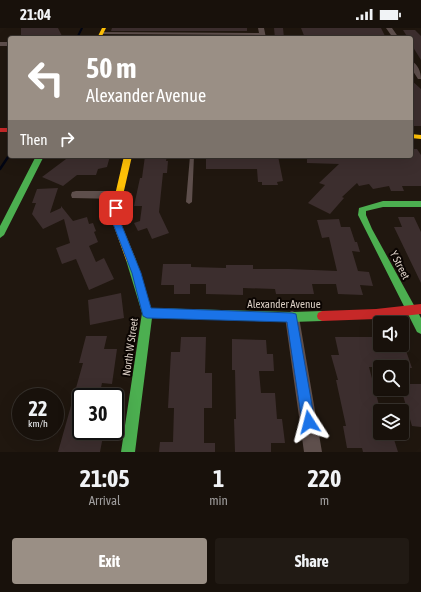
<!DOCTYPE html>
<style>
:root{--surface:#18110b;--page:#211a14;--text:#f1f3f6;--muted:#9f9d9d;--line:#36312c;--accent:#9a8f85}
body{margin:0;font-family:"Asap Condensed",sans-serif;background:var(--page);color:var(--text);height:100vh;display:flex;flex-direction:column;font-size:15px;white-space:nowrap}
*{box-sizing:border-box;margin:0}
p{font-size:13px;color:var(--muted)}
.icon{flex:none;width:22px;height:22px;fill:none;stroke:currentColor;stroke-width:2;stroke-linecap:round;stroke-linejoin:round}
.map{position:relative;height:424px;overflow:hidden}
.side{display:flex;flex-direction:column;background:var(--surface);flex:1}
.side>*{flex:none}
.hud{position:absolute;left:8px;top:8px;width:405px;height:122px;border-radius:4px;box-shadow:0 4px 16px #0002,0 0 0 1px var(--line);background:#9a8f85;color:#fff;overflow:hidden}
.tools{position:absolute;left:373px;top:288px;display:grid;gap:8px}
.tools a{display:grid;place-items:center;width:36px;height:36px;border-radius:4px;background:var(--surface);box-shadow:0 4px 16px #0002,0 0 0 1px var(--line);font-size:20px}
.speed{position:absolute;left:12px;top:360px;display:flex;gap:8px;font-size:20px;font-weight:700;text-align:center}
.speed>*{display:grid;place-content:center;width:52px;height:52px;border-radius:50%;background:var(--surface);box-shadow:0 4px 16px #0002,0 0 0 1px var(--line);line-height:1}
.speed small{font-size:10px;font-weight:400}
.speed .limit{border:2px solid #111;border-radius:6px;background:#fff;color:#111}
.pin{position:absolute;display:grid;place-items:center;width:34px;height:34px;color:#fff;margin:-17px;border-radius:8px;box-shadow:0 2px 6px #0006}
.me{position:absolute;width:44px;margin:-22px;rotate:351deg;stroke-linejoin:round;filter:drop-shadow(0 0 3px #0008)}
.turn{display:flex;align-items:center;gap:14px;height:84px;padding:0 12px;font-size:18px}
.turn .icon{width:52px;height:52px;stroke-width:2.5}
.turn b{display:block;font-size:28px;line-height:34px}
.then{display:flex;align-items:center;height:38px;padding:0 12px;background:#0003;gap:8px;font-size:15px}
.eta{display:flex;justify-content:space-evenly;align-items:center;height:68px;text-align:center}
.eta b{font-size:24px;font-weight:700;line-height:28px}
.action{display:flex;gap:8px;margin-top:auto;padding:8px 12px}
.action a{flex:1;height:46px;border-radius:4px;background:var(--accent);color:#fff;font-size:16px;font-weight:700;line-height:46px;text-align:center}
.action a+a{background:var(--page);color:var(--text)}
.status{display:flex;justify-content:space-between;align-items:center;height:28px;padding:0 20px;background:var(--surface);direction:ltr}
.status svg{height:11px;fill:currentColor}
.map>svg:first-child{display:block}
.lines{fill:none;stroke-linecap:round;stroke-linejoin:round}
.stream-far1{stroke:#030614;stroke-width:2}
.stream{stroke:#030614;stroke-width:2.5}
.building{fill:#3c2e2e}
.lane{fill:#5e4f4c;fill-rule:evenodd}
.street{fill:#5e4f4c;fill-rule:evenodd}
.fast{fill:#4caf50;fill-rule:evenodd}
.slow{fill:#ffc107;fill-rule:evenodd}
.jam{fill:#c62828;fill-rule:evenodd}
.route{fill:#1a73e8;stroke:#114b97}
.labels{text-anchor:middle;dominant-baseline:central;stroke-width:4;stroke-linejoin:round;paint-order:stroke}
.street-label{font-size:11px;fill:#dbcfc5;stroke:#0b0502}
</style>
<div class="status"><b>21:04</b><svg viewBox="0 0 49 12"><path d="M0 12V9h3v3zM5 12V6h3v6zM10 12V3h3v9zM15 12V0h3v12zM26 1h20v11H26zM47 4h2v5h-2z"/></svg></div>
<div class="map">
<svg width="421" height="424" viewBox="0 0 421 424">
<rect width="100%" height="100%" fill="#20170f"/>
<g class="lines">
<path class="stream-far1" d="M77 10 82 0"/>
<path class="stream" d="M0 141 10 126"/>
</g>
<path class="building" d="M21 0H58L63 10 21 7Z
M112 0H247V3H111Z
M274 0H283L284 10H275Z
M301 0H381L386 10H305Z
M403 2H415L421 8V32L411 16V10H408Z
M109 8H247V10H108Z
M411 52 421 61V98H411Z
M411 121H417L421 127V158H402L404 163H391L389 158 373 161 369 156 359 158 357 155 342 169 344 170 330 186 308 175 325 157 319 155 339 136 307 135V128H411Z
M70 128H110L107 139 98 141 96 147H77L63 158 42 149Z
M145 128H167L166 133H168L167 145H163L159 184 169 205 152 211 147 200 138 203 134 195 140 193 142 178H134L140 150H142Z
M260 128H278L283 153 277 154 278 157H262V154H258L257 141H206V129H260Z
M58 160 50 185 61 180V178L73 193 87 189 89 196 93 195 96 203 94 204 98 214 89 218 96 234 104 230 114 251 89 262 76 231 62 236 56 220 70 215 64 191 43 201 32 186 36 175H32L37 161Z
M398 189H414L421 204V255L394 199H402Z
M339 191 341 199H350L355 214H357L360 224 352 223 358 243 369 244 373 258 360 257 363 267 338 266 336 256H312L314 266H276L275 261 243 260V267L206 266V256H190V266H174V257H161L163 236H191V239L226 240V237H253V241H289L337 243 329 209 322 210 317 192Z
M121 265 124 290 90 297 88 272Z
M86 308H107L104 321H117L112 356 102 355 99 369H81V403H104L100 424H58L83 335H79Z
M181 309H206L205 345H212V380H204V415H215V424H159L160 414H173L174 380H168L170 342 171 324H180Z
M335 309H380V317H404L412 340 369 339 380 381V405H392L398 424H363L362 420H347L343 398H346L336 352H338L331 327H339Z
M232 311 266 312 267 326H273L274 343H259L261 365H275L277 391H282L285 415H271V424H235L234 391H236L235 342H232Z
M402 356H421V399L412 398 402 364Z"/>
<g class="lines">
<path class="lane" d="M102 4 262 5 264 6 262 7 101 6V4Z
M190 128H194L192 174 189 176 186 174Z"/>
<path class="street" d="M258 0H264L266 10H260Z
M386 0H392L399 10H393Z
M0 14H10V18H0Z
M411 33C418 36 421 44 421 51H418L411 40Z
M76 163H118L122 164 123 167 122 170 118 171 72 170 71 167 72 164Z
M292 283 297 285 299 289 322 424H304L285 289 287 285Z"/>
<path class="fast" d="M36 128H44L4 207 0 210V198Z
M383 173H421V179H383L366 183V187L372 201 421 290V306L417 304 358 187 359 180Z
M131 228 134 229 136 232 151 280 292 284 322 283 326 285 327 288 326 291 322 293 292 294 152 290 135 424H121L142 285 126 232 128 229Z"/>
<path class="slow" d="M102 0H106L101 10H97Z
M411 106 421 107V111L411 110Z
M124 128H132L120 180V193L136 232 134 235H128L126 232 112 193V180Z"/>
<path class="jam" d="M0 100H10V104H0Z
M421 276V286L376 291 322 293 318 291 317 288 318 285 322 283 376 281Z"/>
</g>
<path class="route" d="M116 177 120 180V193L141 245 151 280 292 285 296 286 315 394 313 399 309 401 304 399 302 394 287 294 147 290 143 288 132 245 112 193 111 180Z"/>
<g class="labels">
<g class="street-label">
<text transform="translate(400 237) rotate(63)">Y Street</text>
<text x="284" y="276">Alexander Avenue</text>
<text transform="translate(130 319) rotate(-82)">North W Street</text>
</g>
</g>
</svg>
<div class="tools">
<a><svg class="icon" aria-label="sound" viewBox="0 0 24 24"><path d="M4 9h4l5-4v14l-5-4H4zM17 9q2 3 0 6"/></svg></a>
<a><svg class="icon" aria-label="search" viewBox="0 0 24 24"><circle cx="10" cy="10" r="6"/><path d="M15 15l6 6"/></svg></a>
<a><svg class="icon" aria-label="layers" viewBox="0 0 24 24"><path d="M12 4l9 5-9 5-9-5zM3 14l9 5 9-5"/></svg></a>
</div>
<div class="speed"><div>22<small>km/h</small></div><div class="limit">30</div></div>
<div class="pin" style="left:116px;top:180px;background:#d93025"><svg class="icon" aria-label="arrive" viewBox="0 0 24 24"><path d="M6 21V4h12l-3 4 3 4H6"/></svg></div>
<svg class="me" style="left:309px;top:394px" viewBox="-20 -20 40 40"><path d="M0-17L14 15 0 8-14 15z" fill="#1a73e8" stroke="#fff" stroke-width="4"/></svg>
<div class="hud">
<div class="turn"><svg class="icon" aria-label="left" viewBox="0 0 24 24"><path d="M17 20v-9H6M10 6l-5 5 5 5"/></svg><div><b>50 m</b>Alexander Avenue</div></div>
<div class="then">Then<svg class="icon" aria-label="right" viewBox="0 0 24 24"><path d="M7 20v-9h11M14 6l5 5-5 5"/></svg></div>
</div>
</div>
<section class="side">
<div class="eta">
<div><b>21:05</b><p>Arrival</p></div>
<div><b>1</b><p>min</p></div>
<div><b>220</b><p>m</p></div>
</div>
<div class="action"><a>Exit</a><a>Share</a></div>
</section>
